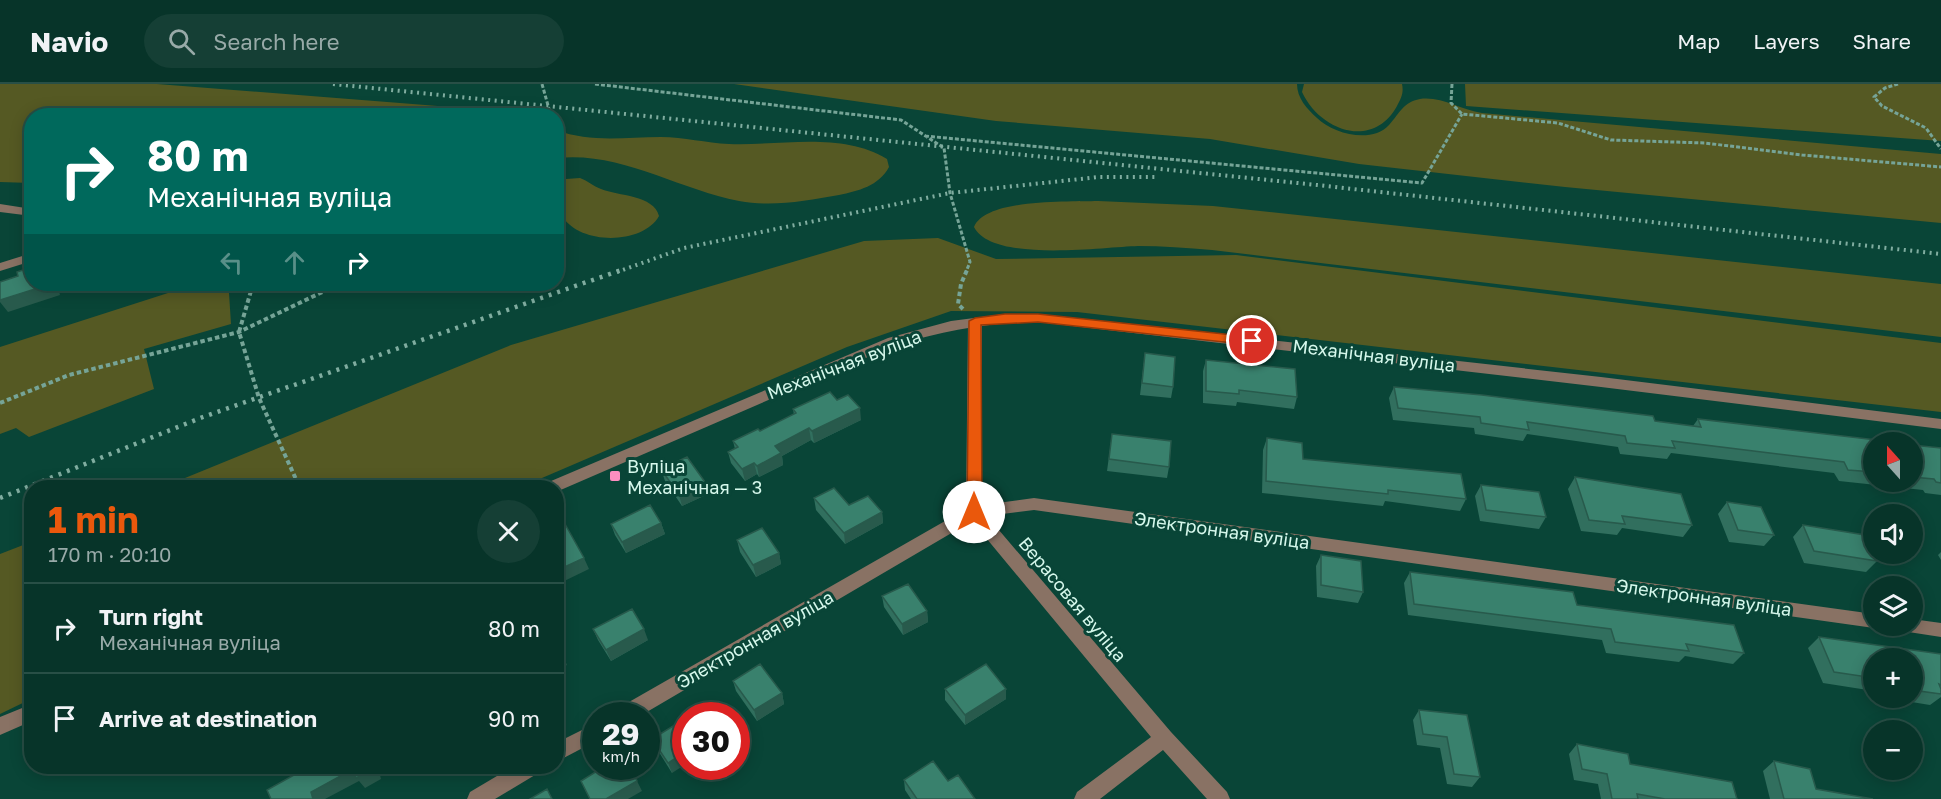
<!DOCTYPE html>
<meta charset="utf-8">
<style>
:root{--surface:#073429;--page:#153f35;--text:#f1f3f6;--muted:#98aaa8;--line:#284f46;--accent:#ea580c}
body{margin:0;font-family:"Golos Text",sans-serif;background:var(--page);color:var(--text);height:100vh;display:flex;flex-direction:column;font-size:22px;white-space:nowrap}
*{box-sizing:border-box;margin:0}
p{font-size:20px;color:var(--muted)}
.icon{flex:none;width:33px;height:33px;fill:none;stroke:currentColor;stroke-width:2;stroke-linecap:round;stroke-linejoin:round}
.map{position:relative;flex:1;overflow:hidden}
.sheet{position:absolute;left:24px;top:396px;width:540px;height:294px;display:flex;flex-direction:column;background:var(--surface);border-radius:24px;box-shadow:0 3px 15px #0003,0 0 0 2px var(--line)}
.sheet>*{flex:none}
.hud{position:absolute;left:24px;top:24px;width:540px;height:183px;border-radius:24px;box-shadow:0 3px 15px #0003,0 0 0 2px var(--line);background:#00695c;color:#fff;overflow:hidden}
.needle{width:39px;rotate:339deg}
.tools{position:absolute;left:1863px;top:348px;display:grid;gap:12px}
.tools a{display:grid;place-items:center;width:60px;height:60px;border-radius:50%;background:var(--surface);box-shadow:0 3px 15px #0003,0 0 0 2px var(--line);font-size:30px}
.speed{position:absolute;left:582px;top:618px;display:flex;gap:12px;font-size:30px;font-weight:700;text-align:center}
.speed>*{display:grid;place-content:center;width:78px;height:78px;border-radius:50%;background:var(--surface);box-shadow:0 3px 15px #0003,0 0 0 2px var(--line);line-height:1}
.speed small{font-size:15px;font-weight:400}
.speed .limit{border:9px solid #d22;background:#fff;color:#111}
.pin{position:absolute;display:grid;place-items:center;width:51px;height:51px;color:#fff;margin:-26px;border:3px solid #fff;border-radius:50%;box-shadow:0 2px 6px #0007}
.me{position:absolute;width:66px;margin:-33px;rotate:0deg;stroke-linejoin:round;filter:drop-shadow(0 0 4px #0008)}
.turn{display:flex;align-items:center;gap:21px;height:126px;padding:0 24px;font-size:27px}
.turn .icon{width:78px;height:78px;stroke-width:2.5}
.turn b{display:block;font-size:42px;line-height:51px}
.lanes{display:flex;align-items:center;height:57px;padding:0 24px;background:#0003;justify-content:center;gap:30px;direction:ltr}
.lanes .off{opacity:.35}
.round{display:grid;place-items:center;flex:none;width:63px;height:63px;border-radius:32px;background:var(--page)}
.head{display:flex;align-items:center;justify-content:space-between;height:102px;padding:0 24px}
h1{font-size:36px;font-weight:700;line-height:45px;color:var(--accent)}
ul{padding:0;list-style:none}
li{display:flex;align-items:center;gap:18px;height:90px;padding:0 24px;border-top:2px solid var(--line)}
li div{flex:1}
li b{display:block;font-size:22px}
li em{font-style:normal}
header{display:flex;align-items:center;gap:36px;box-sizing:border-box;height:84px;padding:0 30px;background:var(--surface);border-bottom:2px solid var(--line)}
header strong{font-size:28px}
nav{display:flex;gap:33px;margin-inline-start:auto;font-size:21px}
.search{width:420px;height:54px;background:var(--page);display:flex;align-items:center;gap:15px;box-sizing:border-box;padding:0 21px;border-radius:33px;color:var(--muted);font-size:22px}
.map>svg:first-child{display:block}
.green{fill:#555923}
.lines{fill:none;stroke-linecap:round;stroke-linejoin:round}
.path-far1{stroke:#76a497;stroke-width:3;stroke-dasharray:4 2;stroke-linecap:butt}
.path{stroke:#76a497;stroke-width:4;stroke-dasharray:4.5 3;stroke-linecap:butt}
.minor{fill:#897264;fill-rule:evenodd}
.tertiary{fill:#897264;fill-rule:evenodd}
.rail-far1{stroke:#80ada0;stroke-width:4;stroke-dasharray:2 4.5;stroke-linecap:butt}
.rail{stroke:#80ada0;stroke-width:4.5;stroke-dasharray:3 6;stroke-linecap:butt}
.wall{fill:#316f5e}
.shaded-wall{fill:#285a4c}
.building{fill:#39816d;stroke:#285a4c;stroke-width:1.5}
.route{fill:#ea580c;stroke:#983908;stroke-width:1.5}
.poi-dot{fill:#fd8ec0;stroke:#094537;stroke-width:2}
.labels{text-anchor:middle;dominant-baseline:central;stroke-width:6;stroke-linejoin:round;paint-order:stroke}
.street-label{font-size:18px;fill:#d6f8ec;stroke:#094537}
.poi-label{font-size:18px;fill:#d6f8ec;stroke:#094537;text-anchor:start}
</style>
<header>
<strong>Navio</strong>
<div class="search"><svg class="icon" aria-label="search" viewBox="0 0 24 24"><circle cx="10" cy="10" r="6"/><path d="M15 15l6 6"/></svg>Search here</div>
<nav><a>Map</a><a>Layers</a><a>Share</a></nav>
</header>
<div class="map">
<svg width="1941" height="715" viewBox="0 0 1941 715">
<rect width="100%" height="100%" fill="#094537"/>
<path class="green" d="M0 0H157L438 22 513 31 32 32 31 99 0 98Z
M734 0H1297C1297 14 1307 25 1317 34 1333 50 1372 60 1389 41 1400 29 1403 18 1420 15 1441 12 1461 26 1482 29L1941 70V139L1565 103 1359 80 1210 55 996 37Z
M1304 0H1402C1404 9 1401 14 1397 22 1373 66 1320 47 1302 8Z
M1465 0H1941V57L1466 22Z
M556 46C591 59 624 53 661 53 684 53 706 59 729 60 779 62 842 47 887 75L889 83C879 102 858 107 839 111 806 117 772 123 739 117 678 105 620 67 557 74Z
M580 94C588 97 593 102 601 105 618 112 654 111 659 132 643 161 580 161 563 133 556 123 556 112 557 100L566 95Z
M1098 117 1213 122 1941 200V253L1212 166C1187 164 1162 162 1138 162 1102 163 992 179 974 143 986 114 1070 118 1098 117Z
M938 154 996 175 1236 171 1941 259V328L1077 228 951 227 847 263 521 403H163L511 261 864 157Z
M196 200H255L229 209 231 240 144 265 154 305 29 353 16 344 0 350V263Z
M31 458V615L0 630V470Z"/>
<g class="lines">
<path class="path-far1" d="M542 0 551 32
M595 0 901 36 944 64 950 109 970 178 966 188
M1452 0 1451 19 1462 30 1558 39 1611 56 1705 59 1802 71 1941 83
M1898 0 1885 4 1874 13 1882 22 1926 44 1941 65
M556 51V55
M925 52 1422 99 1462 30"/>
<path class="path" d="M253 200 239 248 259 314 300 404
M963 225 958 220 961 200 967 186
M0 319 69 291 239 248 339 200"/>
<path class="minor" d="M0 120 32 125V132L0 128Z
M32 169V177L0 187V179Z
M975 234 982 238V421L1034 414 1874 530V542H1881L1874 544 1034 426 987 432 1171 648 1227 708 1230 715H1207L1163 666 1100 715H1074L1077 708 1151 653 972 437 640 632H613L615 626 966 425 968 238Z
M1912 535 1941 539V553L1902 547 1899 542H1912Z
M596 639V657L556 678V659Z
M514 682H543L540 688 495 715H467L470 708Z"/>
<path class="tertiary" d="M1005 230H1038L1601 293 1941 335V345L1601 303 1038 238C988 238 946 247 898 260L556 408V404H542L544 400 888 254 951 237Z
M32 620V637L0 651V633Z"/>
<path class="rail-far1" d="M333 0 1317 101 1941 170
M617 188 684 164 950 109 1099 93H1155"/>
<path class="rail" d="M0 414 203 333 621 186"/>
</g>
<path class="wall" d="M1145 269 1173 303 1171 314 1140 311Z
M1206 276 1297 313 1294 325 1237 318 1236 322 1203 319V287Z
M1394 303 1693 342 1698 335 1874 358V398H1912V361L1941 364V411L1925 409 1923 406 1839 397 1834 389 1671 369 1667 375 1620 370 1618 363 1527 350 1523 357 1475 350 1474 344 1393 336 1389 314Z
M837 316 861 336 814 359 811 356 782 372 783 381 759 393 757 390 745 397 731 379 728 368 735 365 733 357 760 347 794 331 793 325Z
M1112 350 1169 383 1167 394 1107 387Z
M1267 354 1303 375 1466 415 1460 427 1385 417 1383 422 1262 409 1263 366Z
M661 385 708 410 682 422 665 397Z
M1575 393 1692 441 1683 453 1622 444 1617 451 1581 447 1568 405Z
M1481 401 1546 433 1539 445 1480 437 1475 412Z
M814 414 882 428 883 439 845 460 816 426Z
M1727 418 1774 451 1764 462 1729 458 1718 430Z
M661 439 665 450 626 469 615 451 611 440Z
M1803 441 1877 477 1866 488 1804 479 1793 453Z
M737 456 779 469 781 480 756 493 740 468Z
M1941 468V476L1938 471Z
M1321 471 1363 508 1358 519 1317 513 1316 482Z
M1410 488 1577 521 1744 569 1733 580 1685 572 1679 578 1606 569 1602 556 1408 531 1404 499Z
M882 512 927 527 928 538 903 551 884 523Z
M593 545 648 556 611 577 598 556Z
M1819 553 1941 570V613L1930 621 1893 615 1892 614H1912V574H1874V607L1823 599 1808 564Z
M733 597 782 609 784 620 757 637 736 607Z
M945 605H1006V615L965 641 945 616Z
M1419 626 1467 631 1480 693 1472 703 1447 700 1440 664 1417 661 1413 636Z
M686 634 672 689 657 665 652 655Z
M1577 660 1630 680 1737 715H1601L1598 700 1574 696 1569 670Z
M1774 677 1816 705 1873 715H1770L1763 687Z
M904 696 975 715H911L905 706Z"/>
<path class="shaded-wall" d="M51 200H57L60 211 8 228 0 218V216Z
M860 324 861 336 814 359 812 347Z
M809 344 811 356 782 372 783 381 759 393 757 382 775 362Z
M754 379 757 390 745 397 742 385Z
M705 398 708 410 682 422 679 411Z
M882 428 883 439 845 460 844 449Z
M661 439 665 450 626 469 622 458Z
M779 469 781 480 756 493 753 481Z
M584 474 589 485 556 501V487Z
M927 527 928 538 903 551 902 540Z
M644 545 648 556 611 577 606 566Z
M562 570 567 581 556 587V573Z
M1006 605V615L965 641V631Z
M782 609 784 620 757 637 754 626Z
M686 667V680L672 689 668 679Z
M111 682H141L122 692Z
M372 682H388L379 687 381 695 365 704 359 697 325 715H313L311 708 353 685Z
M637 697 642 707 628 715H606Z"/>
<path class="building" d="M32 183V200H51L0 216V198L18 192 17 188Z
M1145 269 1175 273 1173 303 1142 299Z
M1206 276 1295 285 1297 313 1239 306V310L1206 307Z
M1394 303 1482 311 1653 332 1655 337 1701 343 1698 335 1894 358H1874V388L1848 386 1844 378 1672 357 1675 364 1627 359 1625 352 1527 338 1529 346 1481 339 1480 333 1398 324Z
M830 308 837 316 848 311 860 324 812 347 809 344 775 362 781 369 757 382 754 379 742 385 728 368 738 363 733 357 758 345 760 347 796 329 793 325Z
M1112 350 1171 357 1169 383 1109 375Z
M1267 354 1302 359 1303 375 1461 390 1466 415 1388 406V410L1266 397Z
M1912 361 1941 364V399L1936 398 1934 395 1912 393Z
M687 373 705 398 679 411 661 385Z
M1575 393 1681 410 1692 441 1622 432 1625 440 1589 436Z
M1481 401 1539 408 1546 433 1486 426Z
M834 404 849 421 868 412 882 428 844 449 814 414Z
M1727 418 1761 423 1774 451 1738 446Z
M650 421 661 439 622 458 611 440Z
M565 440 584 474 556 487V444Z
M1803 441 1865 451 1877 477 1814 467Z
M762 444 779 469 753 481 737 456Z
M1321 471 1361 477 1363 508 1321 501Z
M1410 488 1573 508 1577 521 1734 541 1744 569 1686 560 1689 567 1615 558 1611 545 1414 520Z
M908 500 927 527 902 540 882 512Z
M632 525 644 545 606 566 593 545Z
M1819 553 1941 570V601L1939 600 1941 605V610L1912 606V574H1874V594L1834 588Z
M556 561 562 570 556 573Z
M760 580 782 609 754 626 733 597Z
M986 580 1006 605 965 631 945 605Z
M1419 626 1467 631 1480 693 1454 690 1447 653 1423 650Z
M686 634V667L668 679 652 655Z
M1577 660 1628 670 1630 680 1732 698 1737 715H1665L1637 710 1638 715H1612L1607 690 1582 685Z
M933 677 948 697 958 691 975 715H917L904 696Z
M1774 677 1810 685 1816 705 1873 715H1784Z
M310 682H372V685L356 694 353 685 311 708 313 715H271L267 706Z
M605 682H630L637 697 606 715H590L581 697Z
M547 705 552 715H530Z"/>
<path class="route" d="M1005 230H1038L1252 253 1259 257 1252 261 1038 238 981 241 982 428 979 432H969L967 428 969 237 975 234Z"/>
<rect class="poi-dot" x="609" y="386" width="12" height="12" rx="3"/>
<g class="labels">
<g class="street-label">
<text transform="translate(1374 271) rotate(7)">Механічная вуліца</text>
<text transform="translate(844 280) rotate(-21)">Механічная вуліца</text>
<text transform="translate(1222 446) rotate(8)">Электронная вуліца</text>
<text transform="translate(1704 513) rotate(8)">Электронная вуліца</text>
<text transform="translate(1073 515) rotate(50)">Верасовая вуліца</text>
<text transform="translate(755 555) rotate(-30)">Электронная вуліца</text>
</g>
<g class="poi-label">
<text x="627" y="382">Вуліца<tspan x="627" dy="21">Механічная — 3</tspan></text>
</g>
</g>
</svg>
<div class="tools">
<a><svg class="needle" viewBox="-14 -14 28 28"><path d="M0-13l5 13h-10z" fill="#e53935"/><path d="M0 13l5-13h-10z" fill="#98aaa8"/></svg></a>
<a><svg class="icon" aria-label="sound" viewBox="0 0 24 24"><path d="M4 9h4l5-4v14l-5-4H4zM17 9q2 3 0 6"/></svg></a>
<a><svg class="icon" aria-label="layers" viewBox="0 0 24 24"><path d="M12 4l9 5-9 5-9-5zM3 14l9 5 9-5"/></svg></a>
<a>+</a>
<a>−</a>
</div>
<div class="speed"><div>29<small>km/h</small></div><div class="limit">30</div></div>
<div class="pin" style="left:1252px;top:257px;background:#d93025"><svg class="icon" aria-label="arrive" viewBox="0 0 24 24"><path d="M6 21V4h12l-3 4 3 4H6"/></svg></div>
<svg class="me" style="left:974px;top:428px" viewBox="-20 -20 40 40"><circle r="19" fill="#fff"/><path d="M0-13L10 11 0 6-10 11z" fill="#ea580c"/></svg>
<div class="hud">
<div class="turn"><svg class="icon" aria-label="right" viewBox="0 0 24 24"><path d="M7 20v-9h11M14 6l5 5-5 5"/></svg><div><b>80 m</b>Механічная вуліца</div></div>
<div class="lanes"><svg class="icon off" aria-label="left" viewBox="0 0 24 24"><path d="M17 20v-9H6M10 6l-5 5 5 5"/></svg><svg class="icon off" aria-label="ahead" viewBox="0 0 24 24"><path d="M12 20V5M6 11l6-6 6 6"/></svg><svg class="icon" aria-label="right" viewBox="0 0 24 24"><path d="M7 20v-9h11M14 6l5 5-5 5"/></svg></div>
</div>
<section class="sheet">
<div class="head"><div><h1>1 min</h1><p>170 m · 20:10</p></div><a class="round"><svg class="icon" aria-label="close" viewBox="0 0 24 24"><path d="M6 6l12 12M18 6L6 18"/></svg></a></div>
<ul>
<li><svg class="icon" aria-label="right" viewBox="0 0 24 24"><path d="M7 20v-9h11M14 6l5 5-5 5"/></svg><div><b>Turn right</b><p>Механічная вуліца</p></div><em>80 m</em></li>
<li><svg class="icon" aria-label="arrive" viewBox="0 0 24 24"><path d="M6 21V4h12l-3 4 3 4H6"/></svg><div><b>Arrive at destination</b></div><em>90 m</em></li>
</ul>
</section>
</div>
